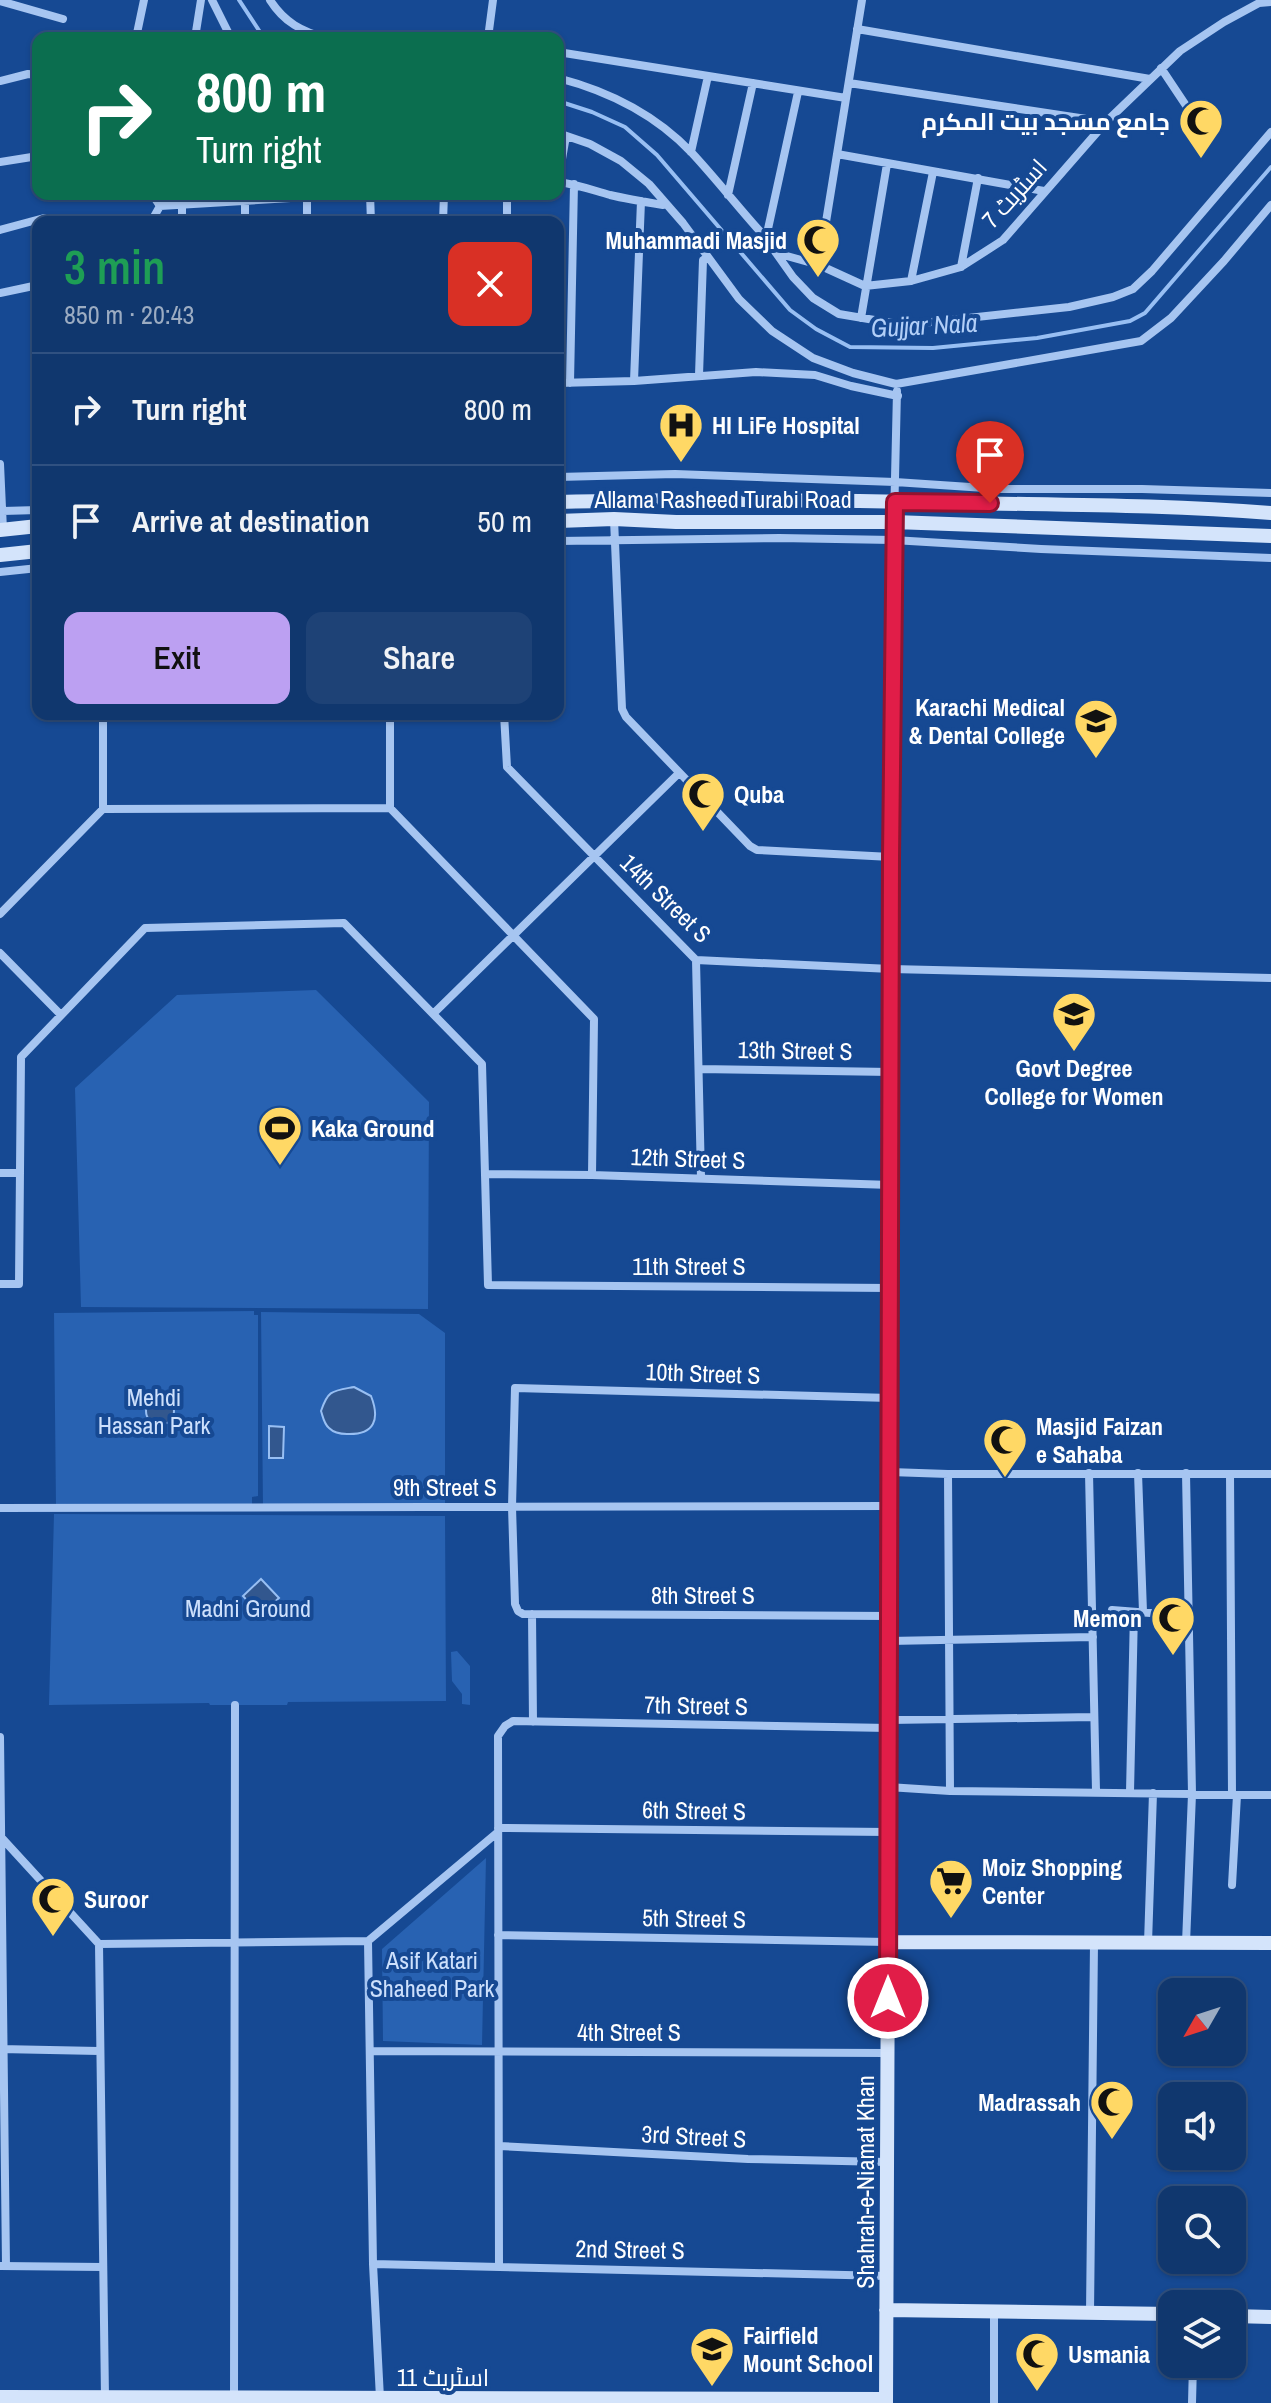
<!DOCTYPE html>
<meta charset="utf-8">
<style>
:root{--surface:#10376e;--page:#1e4276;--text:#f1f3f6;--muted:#9cacc2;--line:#305181;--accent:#bca0f2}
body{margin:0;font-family:"Archivo Narrow",Cairo,sans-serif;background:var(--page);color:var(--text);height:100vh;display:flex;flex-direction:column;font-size:30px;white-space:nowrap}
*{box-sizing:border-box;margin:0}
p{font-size:26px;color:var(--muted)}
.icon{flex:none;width:44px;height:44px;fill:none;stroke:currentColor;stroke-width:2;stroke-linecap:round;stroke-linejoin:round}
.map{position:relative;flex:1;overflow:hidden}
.side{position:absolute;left:32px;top:216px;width:532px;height:504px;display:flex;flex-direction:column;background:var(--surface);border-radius:16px;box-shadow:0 2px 6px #0004,0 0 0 2px var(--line)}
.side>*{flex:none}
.guide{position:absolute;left:32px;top:32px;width:532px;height:168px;border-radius:16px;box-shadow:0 2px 6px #0004,0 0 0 2px var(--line);background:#0b6e4f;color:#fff;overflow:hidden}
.needle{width:52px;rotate:231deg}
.buttons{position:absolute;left:1158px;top:1978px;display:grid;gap:16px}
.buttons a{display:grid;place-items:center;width:88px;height:88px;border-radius:16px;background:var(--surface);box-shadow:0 2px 6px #0004,0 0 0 2px var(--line);font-size:40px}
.pin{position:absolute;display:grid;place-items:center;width:68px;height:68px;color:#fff;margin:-82px -34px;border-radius:50% 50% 50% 0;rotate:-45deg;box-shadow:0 0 8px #0007}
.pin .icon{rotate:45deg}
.me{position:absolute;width:88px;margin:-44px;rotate:0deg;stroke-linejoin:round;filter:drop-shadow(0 0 6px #0008)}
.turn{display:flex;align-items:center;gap:28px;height:168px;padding:0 32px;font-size:36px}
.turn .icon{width:104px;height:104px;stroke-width:2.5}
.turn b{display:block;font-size:56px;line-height:68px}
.round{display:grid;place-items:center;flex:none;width:84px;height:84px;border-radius:16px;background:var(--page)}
.head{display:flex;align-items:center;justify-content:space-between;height:136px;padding:0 32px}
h1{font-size:48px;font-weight:600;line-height:60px;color:#1e9e55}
.cta{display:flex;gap:16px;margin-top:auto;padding:16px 32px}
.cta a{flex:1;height:92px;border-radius:16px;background:var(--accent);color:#111;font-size:32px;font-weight:600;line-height:92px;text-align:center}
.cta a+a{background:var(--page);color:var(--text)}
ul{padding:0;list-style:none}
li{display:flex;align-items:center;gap:24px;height:112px;padding:0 32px;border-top:2px solid var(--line)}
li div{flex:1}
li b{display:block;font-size:30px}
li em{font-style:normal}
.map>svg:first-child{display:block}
.green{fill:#2862b2}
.water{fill:#32578e;stroke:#98bff3;stroke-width:2}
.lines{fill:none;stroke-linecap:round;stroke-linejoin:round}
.stream{stroke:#98bff3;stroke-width:4}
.street{stroke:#a6c5f1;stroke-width:8}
.secondary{stroke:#d4e4fb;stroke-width:14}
.route-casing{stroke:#92132f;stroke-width:20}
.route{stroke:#e11d48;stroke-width:14}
.labels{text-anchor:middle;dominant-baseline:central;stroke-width:8;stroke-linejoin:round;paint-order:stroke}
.poi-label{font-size:24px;font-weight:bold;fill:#fff;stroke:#164993;text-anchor:start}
.street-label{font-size:24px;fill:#fff;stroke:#164993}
.park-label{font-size:24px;fill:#cde0fc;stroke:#164993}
.water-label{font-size:26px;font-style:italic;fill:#b2cff8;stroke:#164993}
</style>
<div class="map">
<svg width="1271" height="2403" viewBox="0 0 1271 2403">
<rect width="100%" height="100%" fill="#164993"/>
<path class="green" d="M316 990 429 1102 428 1309 81 1307 75 1088 177 995Z
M254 1311V1315H258V1496L252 1497V1508H56L54 1313Z
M261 1312 419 1314 445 1333V1510L263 1508Z
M54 1514 445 1516 446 1701 288 1702 287 1705H210L209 1703 49 1705Z
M457 1651 470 1666V1705L462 1704V1694L452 1681 451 1652Z
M486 1858 482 2045 383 2041 382 1949Z"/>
<path class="water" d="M354 1387 371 1396C380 1419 375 1435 347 1434 341 1434 334 1433 329 1428 324 1424 323 1417 321 1411 328 1390 332 1391 354 1387Z
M146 1411a14 14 0 1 1 28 0a14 14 0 1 1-28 0Z
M269 1426 284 1427 283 1458H269Z
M261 1579 279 1598 260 1615 243 1596Z"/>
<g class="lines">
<path class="stream" d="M239 0 264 38
M558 101 592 112 625 127 657 155 790 310 816 329 850 347 933 348 1037 338 1130 321 1145 313 1271 167"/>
<path class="street" d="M212 0 231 38
M270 0C284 22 302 32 327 38
M0 1 63 19
M857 29 1150 79
M136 38 144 0
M195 38 201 0
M488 38 493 0
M558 52 846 98
M1161 68 1201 128
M558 78C608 91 656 115 692 153 718 181 741 211 766 238L776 253 819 265 865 286 911 281 961 267 1003 240 1106 122 1180 51 1224 22 1259 3 1271 2
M0 81 28 74 38 75
M849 83 1106 122
M558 133 590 144 621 161 649 184 683 223 739 299 772 331 813 358 853 373 896 384 1141 341 1171 318 1224 261 1271 205
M566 136 558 182C576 184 592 190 610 195 627 199 645 202 663 205L665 203
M691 152 708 76
M837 154 1044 191
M0 162 38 156
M152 194 160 206
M370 194 371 222
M307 195V222
M728 195 753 83
M160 206 307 197 404 194
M151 222 160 206
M182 222V194
M245 222V194
M443 222 444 194
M507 222V194
M0 230 44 218
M766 238 798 92
M776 253 793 277 813 298 839 314 904 325 1069 307 1113 297 1133 289 1152 271 1271 132
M819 265 862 0
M961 267 978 178
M911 281 933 172
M0 293 38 285
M861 318 887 164
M699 375 703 260 708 258
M634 381 641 201
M558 383 634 381 756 372 815 375 851 386 898 396
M570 383 574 184
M0 464 3 530
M558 477 675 474 895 482 1000 489H1142L1271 493
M3 511 38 510
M614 519 622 709 626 717 750 846 757 850 891 857
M894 522 897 391
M558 541 779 538 893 540 1041 549 1271 558
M0 572 38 568
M390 714V808
M504 714 507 767 696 960 891 969 1271 978
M103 809V714
M0 914 103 809 390 808 594 1019 592 1175
M0 953 61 1015
M696 960 701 1178
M433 1014 678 774
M699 1069 891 1072
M0 1173H20
M485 1174 592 1175 891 1185
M0 1284H19L21 1057 145 928 344 923 482 1064 488 1285 890 1288
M890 1472 948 1474H1271
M1089 1473 1096 1791
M1138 1473 1143 1612
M948 1474 950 1791
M1230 1474 1232 1794
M0 1508 889 1506
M1112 1610 1189 1616
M532 1614 533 1722
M889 1616 523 1614 518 1611 515 1604 512 1507 515 1388 890 1398
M889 1641 1093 1637
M889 1720 1094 1717
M0 1737 6 2266
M888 1787 950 1791 1271 1795
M1130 1792 1134 1612
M498 1828 888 1832
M0 1836 99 1944 368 1941 498 1832
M1232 1885 1237 1795
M498 1935 888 1942
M368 1941 373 2264 380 2398
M1148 1943 1153 1793
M1186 1943 1192 1794 1186 1473
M99 1944 105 2398
M0 2049 99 2051
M370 2051 887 2053
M499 2146 748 2159 887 2162
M373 2264 887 2276
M0 2266 103 2267
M499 2266 498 1736 505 1726 513 1721 889 1728
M1090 2313 1094 1943
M234 2400 235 1705
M994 2403V2311
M1192 2403 1193 2364"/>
<path class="secondary" d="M558 502C694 498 830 500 966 503 1068 505 1170 505 1271 513
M558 521 614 519 676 522H894L1271 536
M0 530 38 526
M0 555 38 551
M888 1942 1271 1943
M886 2310 1172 2314
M1232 2316 1271 2317
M0 2397 886 2399
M886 2403 894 522"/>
</g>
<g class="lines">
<g class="route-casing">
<path id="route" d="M888 1998 891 857 895 502 990 503"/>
</g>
<use href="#route" class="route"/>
</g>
<defs>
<g id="mosque-pin" transform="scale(2.3)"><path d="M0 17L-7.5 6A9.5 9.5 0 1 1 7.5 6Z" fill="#ffd865" stroke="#164993"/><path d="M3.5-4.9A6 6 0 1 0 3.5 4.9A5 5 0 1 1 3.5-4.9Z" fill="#111"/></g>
<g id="hospital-pin" transform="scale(2.3)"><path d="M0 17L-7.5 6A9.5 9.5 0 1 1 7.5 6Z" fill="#ffd865" stroke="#164993"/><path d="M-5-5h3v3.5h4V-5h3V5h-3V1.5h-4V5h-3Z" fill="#111"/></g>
<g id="university-pin" transform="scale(2.3)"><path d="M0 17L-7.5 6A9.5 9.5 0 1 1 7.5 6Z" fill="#ffd865" stroke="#164993"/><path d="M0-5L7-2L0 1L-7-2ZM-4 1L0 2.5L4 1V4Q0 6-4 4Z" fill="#111"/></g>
<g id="stadium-pin" transform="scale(2.3)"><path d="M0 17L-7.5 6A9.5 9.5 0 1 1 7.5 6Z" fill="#ffd865" stroke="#164993"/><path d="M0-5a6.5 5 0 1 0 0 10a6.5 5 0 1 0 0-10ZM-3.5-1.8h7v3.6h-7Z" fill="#111"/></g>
<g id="supermarket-pin" transform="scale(2.3)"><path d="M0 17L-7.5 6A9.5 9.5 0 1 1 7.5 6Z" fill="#ffd865" stroke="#164993"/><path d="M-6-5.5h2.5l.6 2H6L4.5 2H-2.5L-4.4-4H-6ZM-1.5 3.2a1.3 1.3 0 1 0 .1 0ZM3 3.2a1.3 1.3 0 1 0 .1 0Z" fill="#111"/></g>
<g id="school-pin" transform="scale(2.3)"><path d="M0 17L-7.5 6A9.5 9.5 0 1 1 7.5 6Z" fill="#ffd865" stroke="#164993"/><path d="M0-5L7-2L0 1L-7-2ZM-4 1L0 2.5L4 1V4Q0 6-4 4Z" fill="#111"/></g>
</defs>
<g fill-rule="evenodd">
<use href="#mosque-pin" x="1201" y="121"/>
<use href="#mosque-pin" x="818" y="240"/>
<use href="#hospital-pin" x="681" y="425"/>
<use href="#university-pin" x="1096" y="721"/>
<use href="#mosque-pin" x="703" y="794"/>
<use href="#university-pin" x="1074" y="1014"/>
<use href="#stadium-pin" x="280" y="1128"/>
<use href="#mosque-pin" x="1005" y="1440"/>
<use href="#mosque-pin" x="1173" y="1618"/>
<use href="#supermarket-pin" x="951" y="1881"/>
<use href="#mosque-pin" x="53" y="1899"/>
<use href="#mosque-pin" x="1112" y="2102"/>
<use href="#school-pin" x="712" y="2349"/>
<use href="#mosque-pin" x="1037" y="2354"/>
</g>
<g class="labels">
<g class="poi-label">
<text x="1170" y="121" text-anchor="end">جامع مسجد بیت المکرم</text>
<text x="787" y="240" text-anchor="end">Muhammadi Masjid</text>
<text x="712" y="425">HI LiFe Hospital</text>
<text x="1065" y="707" text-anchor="end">Karachi Medical<tspan x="1065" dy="28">&amp; Dental College</tspan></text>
<text x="734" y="794">Quba</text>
<text x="1074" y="1068" text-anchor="middle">Govt Degree<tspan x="1074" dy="28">College for Women</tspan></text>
<text x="311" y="1128">Kaka Ground</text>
<text x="1036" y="1426">Masjid Faizan<tspan x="1036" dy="28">e Sahaba</tspan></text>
<text x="1142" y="1618" text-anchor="end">Memon</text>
<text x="982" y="1867">Moiz Shopping<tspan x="982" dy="28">Center</tspan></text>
<text x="84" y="1899">Suroor</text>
<text x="1081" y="2102" text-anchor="end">Madrassah</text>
<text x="743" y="2335">Fairfield<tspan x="743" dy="28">Mount School</tspan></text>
<text x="1068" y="2354">Usmania</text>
</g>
<g class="street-label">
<text transform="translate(1014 193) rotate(-48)">اسٹریٹ 7</text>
<text x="723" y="499">Allama Rasheed Turabi Road</text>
<text transform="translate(666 898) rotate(44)">14th Street S</text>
<text transform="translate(795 1050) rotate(1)">13th Street S</text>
<text transform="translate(688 1158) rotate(2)">12th Street S</text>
<text x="689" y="1266">11th Street S</text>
<text transform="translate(703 1373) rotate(2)">10th Street S</text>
<text x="445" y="1487">9th Street S</text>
<text x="703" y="1595">8th Street S</text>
<text transform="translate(696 1705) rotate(1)">7th Street S</text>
<text transform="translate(694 1810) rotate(1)">6th Street S</text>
<text transform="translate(694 1918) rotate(1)">5th Street S</text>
<text x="629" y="2032">4th Street S</text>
<text transform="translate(694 2136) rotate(3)">3rd Street S</text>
<text transform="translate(865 2182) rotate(-90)">Shahrah-e-Niamat Khan</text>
<text transform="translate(630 2249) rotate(1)">2nd Street S</text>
<text x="443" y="2377">اسٹریٹ 11</text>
</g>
<g class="park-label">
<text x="154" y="1397">Mehdi<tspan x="154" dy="28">Hassan Park</tspan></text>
<text x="248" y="1608">Madni Ground</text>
<text x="432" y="1960">Asif Katari<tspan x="432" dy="28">Shaheed Park</tspan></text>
</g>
<g class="water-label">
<text transform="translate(924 325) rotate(-3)">Gujjar Nala</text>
</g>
</g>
</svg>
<div class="buttons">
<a><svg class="needle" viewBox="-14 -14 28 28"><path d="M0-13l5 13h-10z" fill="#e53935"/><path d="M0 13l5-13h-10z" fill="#9cacc2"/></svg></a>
<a><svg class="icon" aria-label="sound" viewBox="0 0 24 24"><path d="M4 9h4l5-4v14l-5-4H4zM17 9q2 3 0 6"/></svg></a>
<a><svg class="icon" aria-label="search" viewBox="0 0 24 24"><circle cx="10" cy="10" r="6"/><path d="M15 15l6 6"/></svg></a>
<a><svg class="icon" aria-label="layers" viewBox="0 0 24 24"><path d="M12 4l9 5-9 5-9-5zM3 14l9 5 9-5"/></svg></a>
</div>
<div class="pin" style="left:990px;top:503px;background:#d93025"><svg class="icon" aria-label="arrive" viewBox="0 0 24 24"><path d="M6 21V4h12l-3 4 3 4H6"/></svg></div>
<svg class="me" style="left:888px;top:1998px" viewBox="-20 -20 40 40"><circle r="17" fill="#e11d48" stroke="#fff" stroke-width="3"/><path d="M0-11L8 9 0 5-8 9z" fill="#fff"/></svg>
<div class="guide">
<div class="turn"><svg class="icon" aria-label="right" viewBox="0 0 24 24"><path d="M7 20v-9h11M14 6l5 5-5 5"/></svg><div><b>800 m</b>Turn right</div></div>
</div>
<section class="side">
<div class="head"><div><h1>3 min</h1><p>850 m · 20:43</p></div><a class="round" style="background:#d93025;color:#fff"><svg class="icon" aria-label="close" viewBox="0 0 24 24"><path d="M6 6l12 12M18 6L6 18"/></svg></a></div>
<ul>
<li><svg class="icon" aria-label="right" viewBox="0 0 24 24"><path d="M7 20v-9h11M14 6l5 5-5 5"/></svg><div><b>Turn right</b></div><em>800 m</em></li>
<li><svg class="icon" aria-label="arrive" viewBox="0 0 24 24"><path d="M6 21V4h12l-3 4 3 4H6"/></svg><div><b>Arrive at destination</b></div><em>50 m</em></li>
</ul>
<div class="cta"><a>Exit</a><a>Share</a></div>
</section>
</div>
